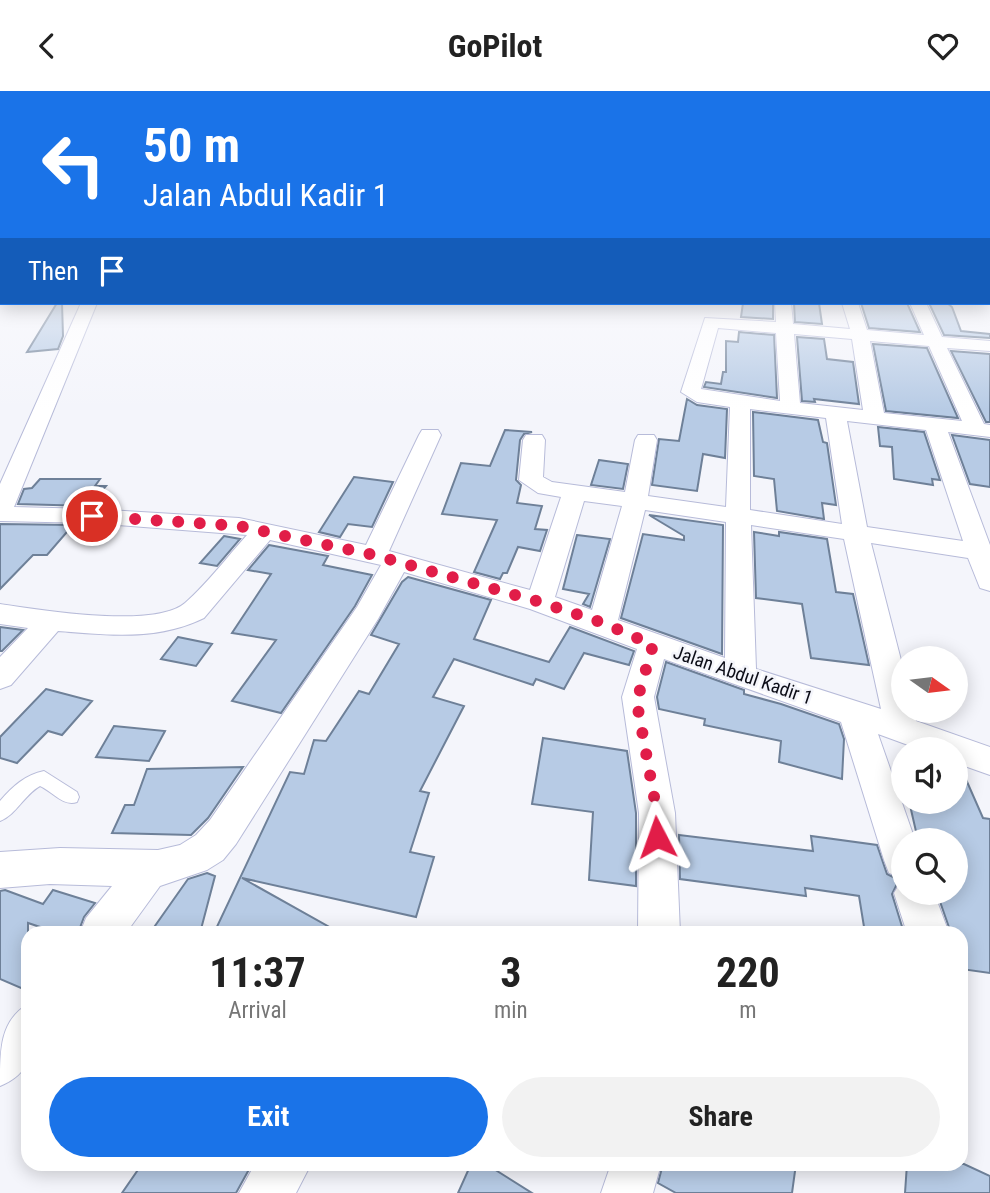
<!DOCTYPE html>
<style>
:root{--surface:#fff;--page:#f2f2f2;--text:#222;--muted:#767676;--accent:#1a73e8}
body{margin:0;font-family:"Roboto Condensed",sans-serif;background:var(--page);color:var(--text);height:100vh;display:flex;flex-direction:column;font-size:26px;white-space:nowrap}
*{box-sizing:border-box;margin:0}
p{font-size:23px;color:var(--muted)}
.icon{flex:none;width:38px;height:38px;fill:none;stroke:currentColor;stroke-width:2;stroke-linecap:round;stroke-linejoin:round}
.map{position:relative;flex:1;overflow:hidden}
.sheet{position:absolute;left:21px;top:835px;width:947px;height:245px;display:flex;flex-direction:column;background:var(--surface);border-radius:21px;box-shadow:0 4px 18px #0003}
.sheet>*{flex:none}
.banner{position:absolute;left:0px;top:0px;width:990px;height:214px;box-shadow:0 4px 18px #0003;background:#1a73e8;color:#fff;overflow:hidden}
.needle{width:46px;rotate:104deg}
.fabs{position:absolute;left:891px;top:555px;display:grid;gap:14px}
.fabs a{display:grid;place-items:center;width:77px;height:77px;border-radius:50%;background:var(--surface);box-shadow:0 4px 18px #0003;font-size:35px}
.pin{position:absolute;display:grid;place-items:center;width:60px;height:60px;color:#fff;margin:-30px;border:4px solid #fff;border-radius:50%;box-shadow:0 2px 7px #0007}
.me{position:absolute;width:77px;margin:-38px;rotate:356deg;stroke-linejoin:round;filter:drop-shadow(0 0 5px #0008)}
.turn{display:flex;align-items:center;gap:24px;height:147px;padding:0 28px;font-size:32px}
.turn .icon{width:91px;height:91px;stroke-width:2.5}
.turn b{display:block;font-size:49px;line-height:60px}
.then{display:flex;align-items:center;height:66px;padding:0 28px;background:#0003;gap:14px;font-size:26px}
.eta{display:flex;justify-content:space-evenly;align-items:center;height:119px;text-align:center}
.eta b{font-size:42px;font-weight:700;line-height:49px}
.primary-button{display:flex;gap:14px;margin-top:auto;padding:14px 28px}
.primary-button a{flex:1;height:80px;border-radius:42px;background:var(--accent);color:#fff;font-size:28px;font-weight:700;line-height:80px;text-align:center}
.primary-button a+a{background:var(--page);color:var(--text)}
header{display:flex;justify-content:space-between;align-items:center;height:91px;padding:0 28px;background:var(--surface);font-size:32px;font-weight:700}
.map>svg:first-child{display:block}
.building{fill:#b7cbe5;stroke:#6e8098;stroke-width:2}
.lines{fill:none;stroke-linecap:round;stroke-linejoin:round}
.lane-casing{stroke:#b7bbd9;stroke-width:2}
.street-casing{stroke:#b7bbd9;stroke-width:2}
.lane{fill:#fff;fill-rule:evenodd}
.street{fill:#fff;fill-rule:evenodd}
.route{stroke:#e11d48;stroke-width:12;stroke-dasharray:0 21.6}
.labels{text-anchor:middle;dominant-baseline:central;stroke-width:5;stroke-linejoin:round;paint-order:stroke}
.street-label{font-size:19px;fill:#0c0d17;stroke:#f4f5fb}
</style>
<header><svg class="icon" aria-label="back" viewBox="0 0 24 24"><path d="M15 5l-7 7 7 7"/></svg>GoPilot<svg class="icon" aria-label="heart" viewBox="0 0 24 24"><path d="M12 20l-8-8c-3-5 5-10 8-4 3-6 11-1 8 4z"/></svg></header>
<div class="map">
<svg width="990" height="1102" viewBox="0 0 990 1102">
<rect width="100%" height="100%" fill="#f4f5fb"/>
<path class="building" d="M57 212H62L63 245 58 258 27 261Z
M743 212H773V228L741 226Z
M794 212H819L822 233 795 231Z
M861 212H907L920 241 869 237Z
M929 212H947L952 216 961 240 990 243V247L944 244Z
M739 241 774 244 777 307 704 296 706 291 721 293 723 281H726V250L738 251Z
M797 246 824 248 827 268 853 271 859 313 814 308 815 311 802 310Z
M873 253 927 257 958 327 886 320Z
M951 260 990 263V331H986Z
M687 308 697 314 727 318 725 367 703 363 697 400 652 394 659 348 679 350Z
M753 321 818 329 823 351 827 352 836 414 822 412 824 428 777 420 774 388 754 385Z
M878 336 924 341 940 389 932 388 933 394 894 388 892 356 880 355Z
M505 339 532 341 524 343 520 349 516 389 521 394 517 412 542 415 535 438 547 439 540 460 518 456 507 482H503L500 488 474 481 497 429 442 423 461 372 490 375Z
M952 344 990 349V396L970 393Z
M599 369 628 373 623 398 591 394Z
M354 386 393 391 372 436 348 433 340 446 319 441Z
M40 388H100L95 395H106L89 415 18 413 24 398 32 397Z
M649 424 723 434 722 563 621 527 643 443 684 449V445Z
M0 433 73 434 47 464H33L0 498Z
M754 441 779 445V441L827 448 836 501 853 503 869 574 811 567 802 513 756 507Z
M577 444 610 448 590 516 583 513 589 503 563 498Z
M224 445 240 448 217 475 200 472Z
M269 454 328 465 323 474 372 484 355 515 281 622 232 610 276 549 232 542 271 483 248 479Z
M408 486 491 509 474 548 549 571 570 536 634 560 629 574 584 562 564 598 536 588 533 594 454 568 433 606 464 615 420 700 429 702 410 761 434 766 416 826 242 787 340 842H214L290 681 304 683 314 649 326 650 359 600 369 603 399 553 371 544 402 491Z
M0 536 23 539 2 560H0Z
M178 546 212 553 196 575 161 568Z
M666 571 744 599V603L781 613 839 633 844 648 842 688 779 671 781 650 704 634 705 628 659 618 657 606Z
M46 598 92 610 62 644 48 640 17 672 0 667V646Z
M114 635 165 640 149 670 96 666Z
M543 647 627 660 636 722V795L589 789 593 721 532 713Z
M956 675 961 677 983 727 990 728V882L961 878V842H951L937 802H956V749H918L909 710H956Z
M243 676 208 727 191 744 112 742 125 714H134L147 678Z
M679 744 813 760 811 745 877 754 887 783 895 787 897 793 892 803 904 842H865L859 805 805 797 806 805 680 788Z
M207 782 215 785 200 842H150L188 788Z
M5 799 43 813 53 799 95 812 84 826 78 842H58L28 832V900L0 888V800Z
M142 1073H252L236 1102H122Z
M471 1073H486L532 1102H458Z
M663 1073H796L792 1102H676L658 1092Z
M907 1073H964L990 1085V1102H905Z"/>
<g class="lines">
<g class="lane-casing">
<path id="lane" d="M44 680 77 701 79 706 77 711C63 716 52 700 40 695 25 703 16 724 0 730V710C13 695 25 684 44 680Z"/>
</g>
<g class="street-casing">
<path id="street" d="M0 169H2L0 178Z
M989 197 990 198V209L989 208Z
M81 212H97L14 416 92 418 239 427 366 454 419 344 422 339H438L441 344 389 460 530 499 561 406 538 402 519 389 523 349 526 344H542L545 349 543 386 552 391 625 401 635 349 638 344H654L657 349 648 405 726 416 730 316 697 311 681 301 705 227 776 231 775 212H791L793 233 850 238 842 212H858L867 239 924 244 910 212H926L942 246 990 250V260L947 257 984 333 990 334V346L948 341 990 454V500L980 497 968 467 871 452 903 577V620H914L916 630 990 656V684L956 672V658H919L878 643 915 749H903V787L889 782 884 769 841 631 664 568 654 606 675 722 680 842H638L639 722 622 606 637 558 530 518 404 481 378 528 236 753 223 769 207 779 160 795 126 842H80L86 827 112 795 50 793 0 797V761L60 757 158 759 180 754 196 744 210 729 357 516 381 474 270 449 204 527C157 550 109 544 58 540L11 594 0 598V566L28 537 0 533V513C40 519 155 538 185 512 208 492 227 466 247 444L92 432 0 430V393ZM718 237 776 242 780 310 701 298ZM794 243 852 248 863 319 800 312ZM870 250 929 255 962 330 884 322ZM750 318 826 327 842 433 750 419ZM847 330 926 339 963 450 867 436ZM584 410 622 415 592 519 555 506ZM645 419 726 431 725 567 618 529ZM751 434 844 448 881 618 756 578Z
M903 787V802H934L949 842H907L894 802Z
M28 913C28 950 40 979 0 995 0 958 0 930 28 913Z
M255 1073H311L296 1102H239Z
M611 1073H661L653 1102H601Z"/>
</g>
<use href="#lane" class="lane"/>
<use href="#street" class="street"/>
</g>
<linearGradient id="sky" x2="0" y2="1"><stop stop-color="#7cbff0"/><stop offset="0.52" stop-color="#fafafd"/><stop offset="1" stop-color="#fafafd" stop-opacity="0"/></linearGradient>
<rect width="990" height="320" fill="url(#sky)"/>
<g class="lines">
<path class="route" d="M92 425 239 435 374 464 540 511 603 532 653 554 638 606V618L657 722V746"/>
</g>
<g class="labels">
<g class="street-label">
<text transform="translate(743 584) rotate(19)">Jalan Abdul Kadir 1</text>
</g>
</g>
</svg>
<div class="fabs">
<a><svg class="needle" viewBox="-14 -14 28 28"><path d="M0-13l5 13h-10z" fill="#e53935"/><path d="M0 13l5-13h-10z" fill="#767676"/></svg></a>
<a><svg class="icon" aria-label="sound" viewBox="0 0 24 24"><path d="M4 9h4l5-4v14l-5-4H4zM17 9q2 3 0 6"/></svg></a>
<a><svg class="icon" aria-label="search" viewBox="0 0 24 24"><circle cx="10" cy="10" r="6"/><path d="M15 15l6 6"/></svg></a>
</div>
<div class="pin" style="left:92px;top:425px;background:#d93025"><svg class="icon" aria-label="arrive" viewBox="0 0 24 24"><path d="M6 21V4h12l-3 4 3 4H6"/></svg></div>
<svg class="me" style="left:657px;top:746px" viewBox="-20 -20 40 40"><path d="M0-17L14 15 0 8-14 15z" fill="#e11d48" stroke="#fff" stroke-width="4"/></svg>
<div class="banner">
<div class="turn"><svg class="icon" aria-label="left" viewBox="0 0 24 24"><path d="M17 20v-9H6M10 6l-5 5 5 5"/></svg><div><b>50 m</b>Jalan Abdul Kadir 1</div></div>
<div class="then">Then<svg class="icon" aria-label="arrive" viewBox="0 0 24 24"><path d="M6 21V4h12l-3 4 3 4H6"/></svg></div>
</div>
<section class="sheet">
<div class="eta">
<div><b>11:37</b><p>Arrival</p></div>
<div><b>3</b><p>min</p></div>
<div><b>220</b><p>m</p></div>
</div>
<div class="primary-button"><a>Exit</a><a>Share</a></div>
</section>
</div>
